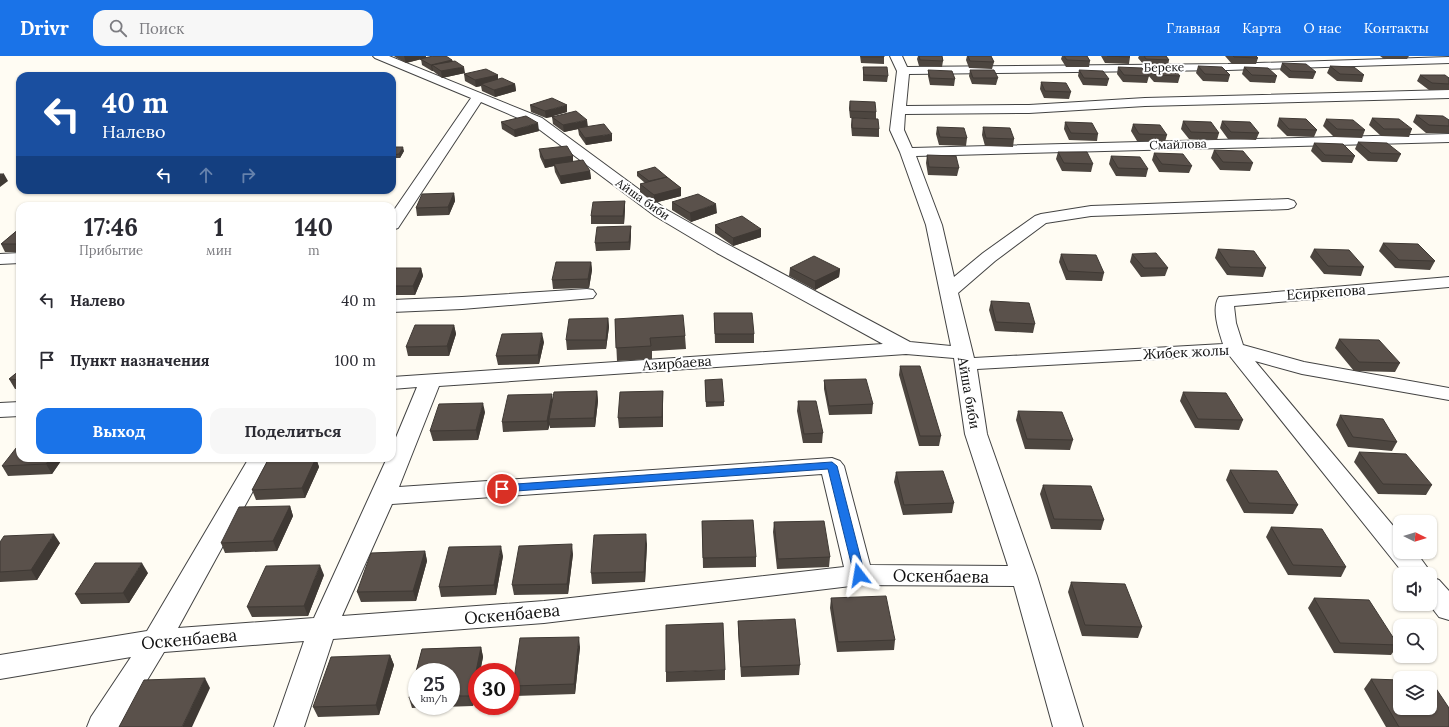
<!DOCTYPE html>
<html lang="ru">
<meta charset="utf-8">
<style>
:root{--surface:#fff;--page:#f7f7f7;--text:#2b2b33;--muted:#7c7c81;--accent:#1a73e8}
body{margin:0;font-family:Lora,serif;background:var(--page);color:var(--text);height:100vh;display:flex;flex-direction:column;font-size:15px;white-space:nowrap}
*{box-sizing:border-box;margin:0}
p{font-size:13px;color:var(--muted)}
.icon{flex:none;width:22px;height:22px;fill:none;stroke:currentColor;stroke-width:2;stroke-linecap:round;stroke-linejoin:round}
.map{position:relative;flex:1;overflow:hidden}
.side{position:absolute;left:16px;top:146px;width:380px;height:260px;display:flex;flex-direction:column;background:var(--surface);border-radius:12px;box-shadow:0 1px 3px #0004}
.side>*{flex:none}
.top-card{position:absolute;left:16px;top:16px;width:380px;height:122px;border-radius:12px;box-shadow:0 1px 3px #0004;background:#1a4fa0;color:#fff;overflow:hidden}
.needle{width:26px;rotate:95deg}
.controls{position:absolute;left:1393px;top:459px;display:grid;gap:8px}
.controls a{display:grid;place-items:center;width:44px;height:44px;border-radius:8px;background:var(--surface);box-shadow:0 1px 3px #0004;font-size:20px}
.speed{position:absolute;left:408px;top:607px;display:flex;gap:8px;font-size:20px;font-weight:700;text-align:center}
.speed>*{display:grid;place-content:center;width:52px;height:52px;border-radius:50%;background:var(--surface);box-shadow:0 1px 3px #0004;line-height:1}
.speed small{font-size:10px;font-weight:400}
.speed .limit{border:6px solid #d22;background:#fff;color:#111}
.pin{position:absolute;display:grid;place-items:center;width:34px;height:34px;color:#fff;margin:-17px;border:2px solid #fff;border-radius:50%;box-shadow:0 1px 4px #0007}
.me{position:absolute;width:44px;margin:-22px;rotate:346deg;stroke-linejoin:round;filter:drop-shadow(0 0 3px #0008)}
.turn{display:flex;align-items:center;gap:14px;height:84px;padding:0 20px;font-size:18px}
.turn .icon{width:52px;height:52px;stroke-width:2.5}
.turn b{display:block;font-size:28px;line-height:34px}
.lanes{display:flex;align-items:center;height:38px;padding:0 20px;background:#0003;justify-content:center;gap:20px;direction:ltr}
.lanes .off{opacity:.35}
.eta{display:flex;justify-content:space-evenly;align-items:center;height:68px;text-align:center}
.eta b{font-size:24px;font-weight:700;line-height:28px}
.cta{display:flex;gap:8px;margin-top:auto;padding:8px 20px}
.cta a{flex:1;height:46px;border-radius:12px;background:var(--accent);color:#fff;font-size:16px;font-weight:700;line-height:46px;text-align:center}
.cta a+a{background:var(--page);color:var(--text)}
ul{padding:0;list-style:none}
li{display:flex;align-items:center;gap:12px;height:60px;padding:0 20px}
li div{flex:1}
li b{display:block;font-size:15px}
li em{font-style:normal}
header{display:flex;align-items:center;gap:24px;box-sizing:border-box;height:56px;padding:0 20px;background:var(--accent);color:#fff}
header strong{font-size:19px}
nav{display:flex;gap:22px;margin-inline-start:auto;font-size:14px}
.search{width:280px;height:36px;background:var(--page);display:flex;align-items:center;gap:10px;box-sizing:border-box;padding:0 14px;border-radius:12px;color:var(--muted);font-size:15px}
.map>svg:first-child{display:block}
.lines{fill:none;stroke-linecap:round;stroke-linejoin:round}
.minor-casing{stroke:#434343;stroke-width:2}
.minor{fill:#fff;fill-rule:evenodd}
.wall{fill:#4d4640;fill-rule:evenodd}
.shaded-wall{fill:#3f3934}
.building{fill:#5a514b;stroke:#3f3934}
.route{fill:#1a73e8;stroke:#114b97}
.labels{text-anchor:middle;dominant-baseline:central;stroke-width:4;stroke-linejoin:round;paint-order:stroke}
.far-street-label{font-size:12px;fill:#101010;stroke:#fff}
.street-label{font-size:14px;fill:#101010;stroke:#fff}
.near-street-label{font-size:17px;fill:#101010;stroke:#fff}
</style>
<header>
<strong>Drivr</strong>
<div class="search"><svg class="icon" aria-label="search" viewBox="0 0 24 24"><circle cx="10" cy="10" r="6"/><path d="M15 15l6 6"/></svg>Поиск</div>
<nav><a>Главная</a><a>Карта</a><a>О нас</a><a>Контакты</a></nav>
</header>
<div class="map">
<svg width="1449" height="671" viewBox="0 0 1449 671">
<rect width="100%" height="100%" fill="#fffcf3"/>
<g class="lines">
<g class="minor-casing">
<path id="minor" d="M373 0H389L542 62 667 154 729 189 910 286 951 290 926 169 900 96 890 74 897 15 890 0H902L907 11 1228 8 1449 1V7L1228 14 909 18 906 50 1029 49 1145 42 1449 34V42L1145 50 1029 57 905 58 904 74 912 92 1449 78V86L916 100 942 169 954 221 983 197 1035 160 1041 158 1091 150 1288 143 1294 145 1296 148 1294 151 1288 153 1091 160 1046 167 995 205 958 237 974 302 1223 288C1219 276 1211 252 1219 241L1449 221V231L1234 250 1236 267 1243 289 1304 306 1449 332V344L1302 318 1255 305 1400 478V496H1416L1432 518 1431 521 1439 524 1449 535V564L1439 561 1429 548 1430 518H1404L1229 299 977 313 987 378 1037 520 1083 671H1053L1014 530 859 529 544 567 333 583 304 671H274L304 585 164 596 119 671H87L91 661 131 601 0 623V599L147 575 249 402H271L178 572 314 562 387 402H392V391L417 331 392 333V321L883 288 717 197 655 160 532 68 481 46 398 172 392 174V157L471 42 375 2ZM906 298 954 302 965 378 1008 510 870 509 844 410 840 405 832 402 399 431 439 330ZM822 418 844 511 544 545 342 560 392 448Z
M20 197V207L0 208V198Z
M587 233 593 234 596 238 593 242 462 253 392 256V244L462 241Z
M20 346V360L0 361V347Z"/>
</g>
<use href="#minor" class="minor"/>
</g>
<path class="wall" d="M394 0H426V1L452 4 465 17 442 22 433 15H432L422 9 421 3 406 7 395 1Z
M860 0H884V8L861 7Z
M918 0H942L943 5 942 11 919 10 917 3Z
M967 0H991L994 6 992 13 969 12 966 4Z
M1062 0H1087L1090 5 1089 11H1066L1061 3Z
M1101 0H1129L1130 1 1129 8 1105 7Z
M1139 0H1166L1169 4 1168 10 1144 9 1138 2Z
M1225 0H1256L1258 2 1256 8H1232Z
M1380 0H1409L1407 3H1384Z
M1282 7 1316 16 1313 23 1289 22 1280 14Z
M1198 10 1230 19 1228 26 1203 25 1196 17Z
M1330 10 1364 19 1362 26 1337 25 1327 17Z
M863 11 888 20 887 26 863 25Z
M1118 11 1149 20 1147 27 1123 26 1117 18Z
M1149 11 1180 20 1178 27 1154 26 1147 18Z
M1244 11 1277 20 1275 27 1250 26 1242 18Z
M928 14 955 23 954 30 930 29 928 20Z
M970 14 998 22 996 29 972 28 969 20Z
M1079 14 1109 23 1107 30 1083 29 1078 20Z
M464 18 498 19V23L515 28 516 35 495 41 482 35 481 30 476 31 465 25Z
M1420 19 1449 22V34H1429L1417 25Z
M1041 26 1071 36 1069 43 1044 42 1040 33Z
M850 45 876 56V63L850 62 849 52Z
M530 49 567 56 553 60 588 71 612 85 586 89 579 79 578 73 564 76 553 68 552 61 546 62 531 56Z
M1416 59 1449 64V77H1426L1413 66Z
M852 62 879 73V81L852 80 851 69Z
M1279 62 1317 74 1314 81 1287 80 1277 70Z
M1372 62 1412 73 1409 81 1381 80 1369 69Z
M1326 63 1365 74 1362 82 1334 81 1323 70Z
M1183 65 1219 77 1217 84 1189 83 1181 73Z
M1222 65 1259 77 1256 84 1228 83 1220 72Z
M501 66 539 75 515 81 502 73Z
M1065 66 1098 78 1097 85 1069 84 1064 73Z
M1133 68 1167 79 1165 86 1137 85 1131 75Z
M937 71 967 82 966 90 939 89 936 78Z
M983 71 1014 83 1013 91 985 90 982 79Z
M1358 86 1401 98 1397 106 1368 105 1355 93Z
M1314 87 1355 100 1352 107 1322 106 1311 95Z
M392 91 404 95 400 102H392Z
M539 93 573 100V106L590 115 591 123 561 128 555 116 554 110 545 112 540 101Z
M1214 94 1253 107 1250 115 1220 114 1211 102Z
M1058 96 1093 108 1091 116 1062 115 1056 103Z
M1154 97 1192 110 1189 117 1159 116 1152 104Z
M927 99 959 112 957 120 928 119 926 107Z
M1111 100 1148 113 1146 121 1116 120 1109 108Z
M637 116 667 121 681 132V140L654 147 640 136V128L645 127 637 120Z
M454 137 455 145 449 159 417 160 416 152Z
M625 145V153L624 168H591V160Z
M672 146 717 157 691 166 672 154Z
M715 169 761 173V181L733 190 715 177Z
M631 170V179L630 194 596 195 595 187Z
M20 172V196H5L1 188Z
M1383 187 1435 205 1430 214 1395 212 1379 195Z
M1218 193 1266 212 1263 221 1227 219 1215 202Z
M1314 193 1364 211 1361 220 1324 218 1310 201Z
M1061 198 1104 217 1102 225 1066 224 1059 206Z
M1132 198 1168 212 1165 220 1141 221 1130 206Z
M591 206 592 214 589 232 553 233 552 224Z
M392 212H421L423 220 415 239H392Z
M790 212 840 213 839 221 815 234 789 220Z
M991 245 1035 268 1033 277 995 275 989 254Z
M714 257 754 278V287H715Z
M608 262 609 271 606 293 567 294 566 284Z
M615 263 685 280 686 293 652 295V303L617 305Z
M454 269 456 278 449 300H408L406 291Z
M1339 283 1400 307 1395 316 1354 315 1335 292Z
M544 286 539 308 498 309 496 300Z
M900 310 941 380 939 390H919L899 319Z
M20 314V333H15L9 323Z
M705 324 724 346V350L706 351Z
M824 324 873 348 872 358 829 359 824 333Z
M597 335 598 345 595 371 550 372V368L548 374 503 376 502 366 552 343Z
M663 335V371L619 372 618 362Z
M1183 336 1243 364 1239 374 1195 372 1180 345Z
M798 345 823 377 822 387H803L797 355Z
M1018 355 1073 384 1070 394 1025 393 1016 364Z
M485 356 478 384 433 385 430 375Z
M1340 359 1397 386 1392 395 1348 391 1336 369Z
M1359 396 1432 429 1426 439 1378 438 1354 406Z
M63 402 52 418 8 420 2 410Z
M269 402H316L319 411 305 442 256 444 252 434Z
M1230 414 1298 449 1293 458 1244 457 1226 424Z
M896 416 954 447 952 457 903 459 894 426Z
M1043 429 1104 464 1101 474 1051 473 1040 438Z
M290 450 293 460 277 495 225 497 221 487Z
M702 465 756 501V511L703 512Z
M774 466 830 501 829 511 777 513 773 476Z
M1271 471 1346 511 1341 521 1288 519 1266 481Z
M0 486 60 487 37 524 0 526Z
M647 488 645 526 592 528 591 517Z
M425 495 427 505 416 545 361 546 357 536Z
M573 498 568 538 514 539 512 529Z
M503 500 496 539 441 541 439 531Z
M148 517 129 547 81 548 75 538Z
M324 519 308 560 252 561 247 551Z
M1071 526 1142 571 1138 582 1082 580 1068 536Z
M831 542 895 584 894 594 837 596 830 552Z
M1314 542 1398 589 1391 599 1334 597 1308 552Z
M738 565 800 609 799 619 741 621 738 575Z
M481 591 483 601 480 616H477V632L473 650 412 652 409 642 422 593ZM417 616H451V650H417Z
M580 591 575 638 515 640 513 630Z
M390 599 394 609 379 659 318 661 313 651Z
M725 614V624L666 626V616Z
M1371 623 1449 671H1386L1364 633Z"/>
<path class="shaded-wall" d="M404 0H426V2L406 7Z
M452 4 453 10 432 9 433 15H432L431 9Z
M464 11 465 17 442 22 441 15Z
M498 19V26L481 28V30L476 31 475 24Z
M515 28 516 35 495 41 494 34Z
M567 49V56L546 62 545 55Z
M587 64 588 71 564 76 563 69Z
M538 67 539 75 515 81 514 74Z
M612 78V85L586 89 585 82Z
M403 91 404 95 400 102 399 98Z
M573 100V108H554V110L545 112 544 104Z
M590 115 591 123 561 128 560 120Z
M4 118 8 125 0 131V120Z
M681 132V140L654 147V139Z
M454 137 455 145 449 159 448 151Z
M625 145V153L624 168 623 160Z
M716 148 717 157 691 166 690 157Z
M631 170V179L630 194 629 186Z
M761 173V181L733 190V182Z
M591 206 592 214 589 232 588 223Z
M421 212 423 220 415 239 413 230Z
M840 213 839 221 815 234V225Z
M608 262 609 271 606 293V284Z
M454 269 456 278 449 300 447 290Z
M542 277 544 286 539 308 538 299Z
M597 335 598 345 595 371 594 362Z
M663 335V371L662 361Z
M552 338 553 348 549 363 550 368 548 374 547 365Z
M483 347 485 356 478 384 476 374Z
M51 402H63L52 418 46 408Z
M316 402 319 411 305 442 302 432Z
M290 450 293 460 277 495 273 485Z
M54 478 60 487 37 524 31 514Z
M646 478 647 488 645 526 644 516Z
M572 488 573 498 568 538 567 528Z
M501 490 503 500 496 539 494 529Z
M425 495 427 505 416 545 413 535Z
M142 507 148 517 129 547 123 537Z
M320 509 324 519 308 560 304 550Z
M579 581 580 591 575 638 574 628Z
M481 591 483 601 480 616H477V632L473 650 471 640Z
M390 599 394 609 379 659 376 649Z
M205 622 210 632 192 671H182Z"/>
<path class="building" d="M433 0H446L452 4 431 9 420 3Z
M861 0H884V1H861Z
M919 0H942L943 5 920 4Z
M968 0H991L994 6 970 5Z
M1064 0H1087L1090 5 1067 4Z
M1107 0H1129L1130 1Z
M1144 0H1166L1169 4 1146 3Z
M1233 0H1256L1258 2 1234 1Z
M455 5 464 11 441 15 432 9Z
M1282 7 1306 8 1316 16 1291 15Z
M1198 10 1222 11 1230 19 1205 18Z
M1330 10 1354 11 1364 19 1340 18Z
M863 11H887L888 20 864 19Z
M1118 11 1142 12 1149 20 1124 19Z
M1149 11 1173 12 1180 20 1155 19Z
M1244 11 1268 12 1277 20 1252 19Z
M486 13 498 19 475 24 464 18Z
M928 14 952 15 955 23 930 22Z
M970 14H994L998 22H973Z
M1079 14 1103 15 1109 23 1084 22Z
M1420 19H1445L1449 22V28L1432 27Z
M502 22 515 28 494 34 481 28Z
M1041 26 1066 27 1071 36 1045 35Z
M552 42 567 49 545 55 530 49Z
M850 45 875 46 876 56 850 55Z
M576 55 587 64 563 69 552 61Z
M1416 59 1443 60 1449 64V70L1429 69Z
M526 60 538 67 514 74 501 66Z
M852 62 878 63 879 73 852 72Z
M1279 62 1306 63 1317 74 1289 73Z
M1372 62 1399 63 1412 73H1384Z
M1326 63 1353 64 1365 74 1337 73Z
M1183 65 1211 66 1219 77 1191 76Z
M1222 65 1250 66 1259 77 1231 76Z
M1065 66 1092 67 1098 78 1071 77Z
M604 68 612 78 585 82 578 72Z
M1133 68 1160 69 1167 79 1139 78Z
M937 71 964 72 967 82 940 81Z
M983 71 1010 72 1014 83 986 82Z
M1358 86 1387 87 1401 98 1371 97Z
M1314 87 1343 88 1355 100 1325 99Z
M567 90 573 100 544 104 539 93Z
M392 91H403L399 98 392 99Z
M1214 94 1243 95 1253 107 1223 106Z
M1058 96H1087L1093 108 1064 107Z
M1154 97 1183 98 1192 110 1162 108Z
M927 99 956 100 959 112 929 111Z
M1111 100 1140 101 1148 113 1118 112Z
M583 104 590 115 560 120 554 108Z
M655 111 667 121 649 125 637 116Z
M0 118H4L0 120Z
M667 121 681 132 654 139 640 128Z
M454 137 448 151 416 152 422 138Z
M698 138 716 148 690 157 672 146Z
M625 145 623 160H591L593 146Z
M742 160 761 173 733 182 715 169Z
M631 170 629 186 595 187 597 171Z
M20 172V188H1Z
M1383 187 1418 188 1435 205 1399 204Z
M1218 193 1254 195 1266 212 1230 211Z
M1314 193 1349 194 1364 211 1328 210Z
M1156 197 1168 212H1144L1132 198Z
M1061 198 1096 199 1104 217 1068 215Z
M814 200 840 213 815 225 790 212Z
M556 206H591L588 223 552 224Z
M392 212H421L413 230H392Z
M991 245 1029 247 1035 268 996 266Z
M714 257H752L754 278H715Z
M683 259 685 280 650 282 651 290 616 292 615 263Z
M608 262 606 284H566L569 263Z
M415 269H454L447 290 406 291Z
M542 277 538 299 496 300 502 278Z
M1339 283 1379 284 1400 307 1359 306Z
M900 310H920L941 380H920Z
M20 314V324L9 323Z
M722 323 724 346H706L705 324Z
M866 323 873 348 829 350 824 324Z
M597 335 594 362 549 363 554 336Z
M663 335 662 361 618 362 620 336Z
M1183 336 1226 337 1243 364 1198 363Z
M552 338 547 365 502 366 508 339Z
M798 345H816L823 377 804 378Z
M483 347 476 374 430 375 439 348Z
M1018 355 1062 356 1073 384 1027 383Z
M1340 359 1383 363 1397 386 1353 381Z
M20 387V402H51L46 408 2 410Z
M1359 396 1406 398 1432 429 1383 428Z
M269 402H316L302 432 252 434Z
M1230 414 1277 415 1298 449 1249 447Z
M943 415 954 447 904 449 896 416Z
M1043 429 1091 430 1104 464 1054 463Z
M290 450 273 485 221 487 239 451Z
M753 464 756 501 703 502 702 465Z
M824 465 830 501 778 503 774 466Z
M1271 471 1322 473 1346 511 1293 509Z
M54 478 31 514 0 516V486L4 480Z
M646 478 644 516 591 517 594 479Z
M572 488 567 528 512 529 519 490Z
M501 490 494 529 439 531 449 491Z
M425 495 413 535 357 536 371 497Z
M95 507H142L123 537 75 538Z
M320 509 304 550 247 551 266 510Z
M1071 526 1125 528 1142 571 1085 569Z
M886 540 895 584 838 586 831 542Z
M1314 542 1369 544 1398 589 1340 587Z
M795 563 800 609 741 611 738 565Z
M723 567 725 614 666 616V569Z
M579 581 574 628 513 630 520 582Z
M481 591 471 640H451V616H417V641L409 642 422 593Z
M390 599 376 649 313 651 331 601Z
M205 622 182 671H119L144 624Z
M1371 623 1400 624V652H1430V625H1431L1449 652V671H1399Z"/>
<path class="route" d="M832 406 837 410 865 519 863 522 859 523 855 522 854 519 828 413 502 436 499 435 497 433 499 430 502 429Z"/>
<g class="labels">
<g class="far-street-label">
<text transform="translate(1164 11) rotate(-1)">Береке</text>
<text transform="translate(1178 88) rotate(-2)">Смайлова</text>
<text transform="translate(643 143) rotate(35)">Айша биби</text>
</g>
<g class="street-label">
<text transform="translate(1326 236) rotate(-4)">Есиркепова</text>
<text transform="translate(1186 296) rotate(-3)">Жибек жолы</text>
<text transform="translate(677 307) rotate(-4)">Азирбаева</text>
<text transform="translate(969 337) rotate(80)">Айша биби</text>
</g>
<g class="near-street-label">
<text transform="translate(941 520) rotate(1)">Оскенбаева</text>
<text transform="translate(512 558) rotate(-5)">Оскенбаева</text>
<text transform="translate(189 583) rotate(-5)">Оскенбаева</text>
</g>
</g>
</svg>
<div class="controls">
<a><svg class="needle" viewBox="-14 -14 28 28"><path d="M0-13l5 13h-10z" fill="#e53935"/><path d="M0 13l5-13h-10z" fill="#7c7c81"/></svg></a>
<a><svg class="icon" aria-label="sound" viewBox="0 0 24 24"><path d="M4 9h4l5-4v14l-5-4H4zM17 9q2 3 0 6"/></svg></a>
<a><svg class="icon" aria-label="search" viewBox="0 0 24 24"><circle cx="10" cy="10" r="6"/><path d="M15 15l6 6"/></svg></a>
<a><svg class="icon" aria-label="layers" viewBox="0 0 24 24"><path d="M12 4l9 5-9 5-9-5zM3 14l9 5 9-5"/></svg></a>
</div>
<div class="speed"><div>25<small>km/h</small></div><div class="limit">30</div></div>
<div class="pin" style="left:502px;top:433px;background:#d93025"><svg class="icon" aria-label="arrive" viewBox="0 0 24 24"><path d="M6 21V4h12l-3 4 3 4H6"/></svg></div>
<svg class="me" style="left:859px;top:519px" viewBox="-20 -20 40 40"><path d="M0-17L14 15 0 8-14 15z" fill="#1a73e8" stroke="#fff" stroke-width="4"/></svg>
<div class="top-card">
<div class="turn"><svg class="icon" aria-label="left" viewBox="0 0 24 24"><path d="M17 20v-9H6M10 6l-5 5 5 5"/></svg><div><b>40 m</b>Налево</div></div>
<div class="lanes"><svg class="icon" aria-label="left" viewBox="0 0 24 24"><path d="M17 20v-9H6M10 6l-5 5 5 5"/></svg><svg class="icon off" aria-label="ahead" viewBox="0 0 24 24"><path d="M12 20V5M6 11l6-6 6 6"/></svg><svg class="icon off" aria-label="right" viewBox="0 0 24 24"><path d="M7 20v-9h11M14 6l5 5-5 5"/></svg></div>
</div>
<section class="side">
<div class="eta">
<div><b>17:46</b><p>Прибытие</p></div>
<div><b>1</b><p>мин</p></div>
<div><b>140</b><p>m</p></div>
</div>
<ul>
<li><svg class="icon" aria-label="left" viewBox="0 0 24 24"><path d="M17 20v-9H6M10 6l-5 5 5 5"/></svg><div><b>Налево</b></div><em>40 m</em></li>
<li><svg class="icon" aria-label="arrive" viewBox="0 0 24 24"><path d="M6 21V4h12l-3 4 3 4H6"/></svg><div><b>Пункт назначения</b></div><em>100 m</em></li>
</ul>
<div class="cta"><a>Выход</a><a>Поделиться</a></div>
</section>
</div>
